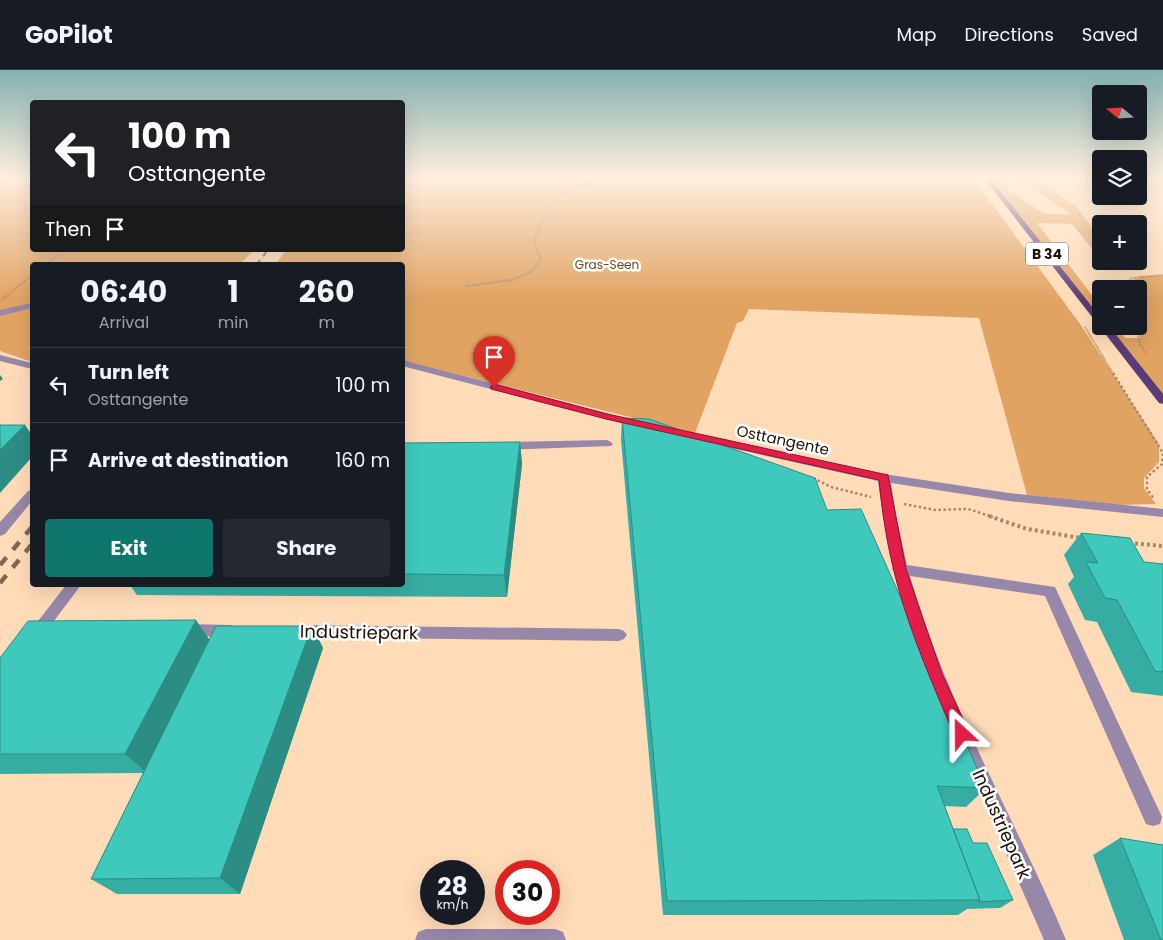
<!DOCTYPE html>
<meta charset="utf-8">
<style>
:root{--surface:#171b24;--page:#242831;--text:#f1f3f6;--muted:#9ea1a6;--line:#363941;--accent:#0f766e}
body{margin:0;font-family:Poppins,sans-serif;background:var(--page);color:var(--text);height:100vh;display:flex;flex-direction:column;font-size:19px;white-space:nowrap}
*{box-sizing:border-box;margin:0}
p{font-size:16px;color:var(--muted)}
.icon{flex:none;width:28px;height:28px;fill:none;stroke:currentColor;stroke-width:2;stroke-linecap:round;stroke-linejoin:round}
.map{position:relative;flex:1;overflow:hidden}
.drawer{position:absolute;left:30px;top:192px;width:375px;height:325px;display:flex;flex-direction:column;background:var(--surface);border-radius:5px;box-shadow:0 5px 20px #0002}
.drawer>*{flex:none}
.hud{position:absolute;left:30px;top:30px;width:375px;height:152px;border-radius:5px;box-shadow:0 5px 20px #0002;background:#202124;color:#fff;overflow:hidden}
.needle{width:32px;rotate:288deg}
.buttons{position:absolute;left:1092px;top:15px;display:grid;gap:10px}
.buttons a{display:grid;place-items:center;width:55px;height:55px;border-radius:5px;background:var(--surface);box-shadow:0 5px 20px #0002;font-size:25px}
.speed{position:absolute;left:420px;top:790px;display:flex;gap:10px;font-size:25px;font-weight:700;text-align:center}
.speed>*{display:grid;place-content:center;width:65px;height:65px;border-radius:50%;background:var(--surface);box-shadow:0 5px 20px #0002;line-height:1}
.speed small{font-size:12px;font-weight:400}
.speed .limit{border:8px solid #d22;background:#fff;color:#111}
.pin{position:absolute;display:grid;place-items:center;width:42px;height:42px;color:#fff;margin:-51px -21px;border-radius:50% 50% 50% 0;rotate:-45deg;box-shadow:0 0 5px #0007}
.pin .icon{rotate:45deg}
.me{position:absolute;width:55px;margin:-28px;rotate:336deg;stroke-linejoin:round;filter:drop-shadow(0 0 4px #0008)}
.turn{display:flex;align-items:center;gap:18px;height:105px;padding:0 15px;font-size:22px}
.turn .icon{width:65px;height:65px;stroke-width:2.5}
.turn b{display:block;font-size:35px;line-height:42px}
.then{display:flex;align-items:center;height:48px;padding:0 15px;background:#0003;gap:10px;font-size:19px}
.eta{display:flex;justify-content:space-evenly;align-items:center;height:85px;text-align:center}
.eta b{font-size:30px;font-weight:700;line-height:35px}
.primary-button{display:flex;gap:10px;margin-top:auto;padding:10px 15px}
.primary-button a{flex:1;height:58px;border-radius:5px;background:var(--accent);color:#fff;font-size:20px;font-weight:700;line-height:58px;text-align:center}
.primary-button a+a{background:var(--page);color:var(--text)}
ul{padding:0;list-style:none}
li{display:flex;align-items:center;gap:15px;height:75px;padding:0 15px;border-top:1px solid var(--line)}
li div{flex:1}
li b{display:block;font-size:19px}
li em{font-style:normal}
header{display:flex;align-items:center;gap:30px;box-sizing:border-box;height:70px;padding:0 25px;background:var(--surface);border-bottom:1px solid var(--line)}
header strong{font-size:24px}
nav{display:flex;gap:28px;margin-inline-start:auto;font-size:18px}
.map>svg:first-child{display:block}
.green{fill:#e0a362}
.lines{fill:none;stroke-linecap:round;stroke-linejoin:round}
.path-far2{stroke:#a4896e;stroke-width:2;stroke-dasharray:1 1;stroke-linecap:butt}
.path-far1{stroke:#a4896e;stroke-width:2.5;stroke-dasharray:2.5 2.5;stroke-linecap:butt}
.path{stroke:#a4896e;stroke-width:4;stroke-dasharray:3 3;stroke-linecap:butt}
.minor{fill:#9787a9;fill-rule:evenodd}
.major{fill:#5a3c76;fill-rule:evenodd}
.rail-far2{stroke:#7f6750;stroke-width:2;stroke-dasharray:5 5;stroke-linecap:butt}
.rail-far1{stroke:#7f6750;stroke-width:2.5;stroke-dasharray:6 6;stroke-linecap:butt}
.rail{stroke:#7f6750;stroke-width:4.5;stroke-dasharray:10 10;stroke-linecap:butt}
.wall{fill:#36ada3}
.shaded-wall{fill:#2c8d84}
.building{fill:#3fc9bd;stroke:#2c8d84}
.route{fill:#e11d48;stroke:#92132f}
.labels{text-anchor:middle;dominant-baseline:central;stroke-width:5;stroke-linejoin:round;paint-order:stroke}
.far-park-label{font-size:12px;fill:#724610;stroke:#fff}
.shield{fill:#fff;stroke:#63584e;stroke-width:1}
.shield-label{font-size:14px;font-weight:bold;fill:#201102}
.street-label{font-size:15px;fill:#201102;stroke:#fff}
.near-street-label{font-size:18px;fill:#201102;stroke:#fff}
</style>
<header>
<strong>GoPilot</strong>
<nav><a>Map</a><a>Directions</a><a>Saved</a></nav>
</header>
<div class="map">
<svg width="1163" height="870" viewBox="0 0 1163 870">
<rect width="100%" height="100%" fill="#ffdbb8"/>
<path class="green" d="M0 108H32V180H254L239 195H32V292L0 281Z
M403 108H973L1080 254 1159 374V392L1144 408V418L1156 434 1114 435 1027 425 979 248 749 239 743 251 737 253 695 363 403 291 402 195H275L286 180H402Z
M987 108H1001L1011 121 1044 144H1070L1017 108H1034L1076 136 1101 169V189L1072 154 1037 153 1101 237V253Z
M1163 205V331L1104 256H1116L1125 268H1140L1138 256 1139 219H1130L1129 212 1141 206Z"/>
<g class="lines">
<path class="path-far2" d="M564 108 585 113
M46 195 66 180
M466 216 511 210 531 202 541 189 534 171C550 127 557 124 600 108
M1129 219 1128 211 1132 208 1163 205
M3 229 32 205
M1136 256 1140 275 1146 283
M1085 257 1114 305"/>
<path class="path-far1" d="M1113 303 1163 383 1162 394 1147 407V419L1154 429
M813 408 831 417 871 427
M904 434 935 440 968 439 993 447"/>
<path class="path" d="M989 446 1027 459 1080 468
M1129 473 1163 476"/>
<path class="minor" d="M32 233V238L0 246V240Z
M0 285 32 293V299L0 291Z
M402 290 641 352 642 354 637 357 402 296Z
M691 363 884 404 1009 423 1163 439V447L1009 431 891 413 896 446 907 495 1055 517 1162 747 1160 754 1153 756 1146 754 1045 526 910 506C946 633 1015 748 1066 870H1044L936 623 910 554 895 503 892 499 894 496 883 446 878 411 687 368 685 366 687 364Z
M607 370 611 372 613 374 611 376 504 380 498 376 504 372Z
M32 420V431L5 464 0 466V452L28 421Z
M66 515H81L45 563 40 565 35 563 32 559 35 555Z
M186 554 231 555 236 557 239 561 236 565 231 567 186 566 181 564 178 560 181 556Z
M299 555 619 559 624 561 627 565 624 569 619 571 299 567 294 565 291 561 294 557Z
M426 859H555L563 862 566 870H415L418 862Z"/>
<path class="major" d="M984 108H990L1101 248V256H1109L1163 324V334L1159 333Z"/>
<path class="rail-far2" d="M257 194 268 180"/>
<path class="rail-far1" d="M256 195 258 193"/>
<path class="rail" d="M0 495 32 457
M0 513 32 474"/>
</g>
<path class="wall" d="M622 348 827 440 986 718 966 737 944 736 953 759 973 773 1013 830 1000 838 967 839 958 845H663L621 370Z
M520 372 522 394 507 527 137 525 130 515H402V373Z
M1081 463 1144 492 1163 494V626L1131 622 1097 552 1085 550 1068 514 1074 507 1064 485Z
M312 556 323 578 240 824H117L91 809 143 703 0 704V588L209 570Z
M1120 768 1163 870H1124L1093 785Z"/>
<path class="shaded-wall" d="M0 305 3 309 0 311Z
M25 355 32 365V387L0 423V380Z
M520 372 522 394 507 527 504 505Z
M196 550 211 572 147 703 125 684Z
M312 556 323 578 240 824 220 808Z"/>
<path class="building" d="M622 348 649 349 815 408 827 440 861 439 986 718 937 716 980 830 667 831Z
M0 355H25L0 380Z
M520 372 504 505 402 504V373Z
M1081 463 1130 468 1144 492 1163 494V602L1155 601 1117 530 1105 528 1086 492 1098 493Z
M196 550 125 684H0V588L28 551Z
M216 556H312L220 808 91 809Z
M953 759H967L973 773H987L1013 830 978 832 980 830Z
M1120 768 1163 775V870H1161Z"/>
<linearGradient id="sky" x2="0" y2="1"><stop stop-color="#83b1af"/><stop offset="0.47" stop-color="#ffefdf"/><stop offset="1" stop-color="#ffefdf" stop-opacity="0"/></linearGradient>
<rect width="1163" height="230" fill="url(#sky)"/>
<path class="route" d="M494 314 607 344 888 405 906 499 942 604 970 664 967 669 962 671 956 669C933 615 906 554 893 497 886 468 882 440 879 410L606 349 491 319 490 317Z"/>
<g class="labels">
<g class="far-park-label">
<text x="607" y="194">Gras-Seen</text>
</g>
<rect class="shield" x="1026" y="172.5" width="42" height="23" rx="4"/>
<g class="shield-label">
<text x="1047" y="184">B 34</text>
</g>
<g class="street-label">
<text transform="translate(783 370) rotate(12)">Osttangente</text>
</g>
<g class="near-street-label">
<text transform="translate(359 562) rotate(1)">Industriepark</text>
<text transform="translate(1002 754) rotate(66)">Industriepark</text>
</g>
</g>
</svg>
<div class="buttons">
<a><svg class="needle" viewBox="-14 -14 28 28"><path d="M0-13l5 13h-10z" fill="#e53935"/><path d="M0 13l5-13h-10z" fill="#9ea1a6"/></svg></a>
<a><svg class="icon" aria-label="layers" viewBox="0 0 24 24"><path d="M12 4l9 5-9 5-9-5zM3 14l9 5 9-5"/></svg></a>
<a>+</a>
<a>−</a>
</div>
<div class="speed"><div>28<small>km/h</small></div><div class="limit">30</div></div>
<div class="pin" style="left:494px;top:317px;background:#d93025"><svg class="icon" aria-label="arrive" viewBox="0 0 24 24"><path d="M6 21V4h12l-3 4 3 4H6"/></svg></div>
<svg class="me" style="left:962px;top:664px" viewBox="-20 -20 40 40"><path d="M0-17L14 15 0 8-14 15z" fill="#e11d48" stroke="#fff" stroke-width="4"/></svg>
<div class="hud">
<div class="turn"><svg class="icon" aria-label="left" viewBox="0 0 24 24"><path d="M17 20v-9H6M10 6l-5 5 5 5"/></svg><div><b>100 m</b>Osttangente</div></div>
<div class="then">Then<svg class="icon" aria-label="arrive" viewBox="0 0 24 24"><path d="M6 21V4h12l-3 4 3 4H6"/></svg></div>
</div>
<section class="drawer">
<div class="eta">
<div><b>06:40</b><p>Arrival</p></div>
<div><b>1</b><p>min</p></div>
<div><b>260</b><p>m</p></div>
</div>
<ul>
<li><svg class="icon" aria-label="left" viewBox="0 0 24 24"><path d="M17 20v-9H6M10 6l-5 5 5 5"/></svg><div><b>Turn left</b><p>Osttangente</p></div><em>100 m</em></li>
<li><svg class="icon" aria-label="arrive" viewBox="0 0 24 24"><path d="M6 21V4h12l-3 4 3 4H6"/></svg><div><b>Arrive at destination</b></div><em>160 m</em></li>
</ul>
<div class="primary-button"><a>Exit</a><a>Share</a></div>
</section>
</div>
